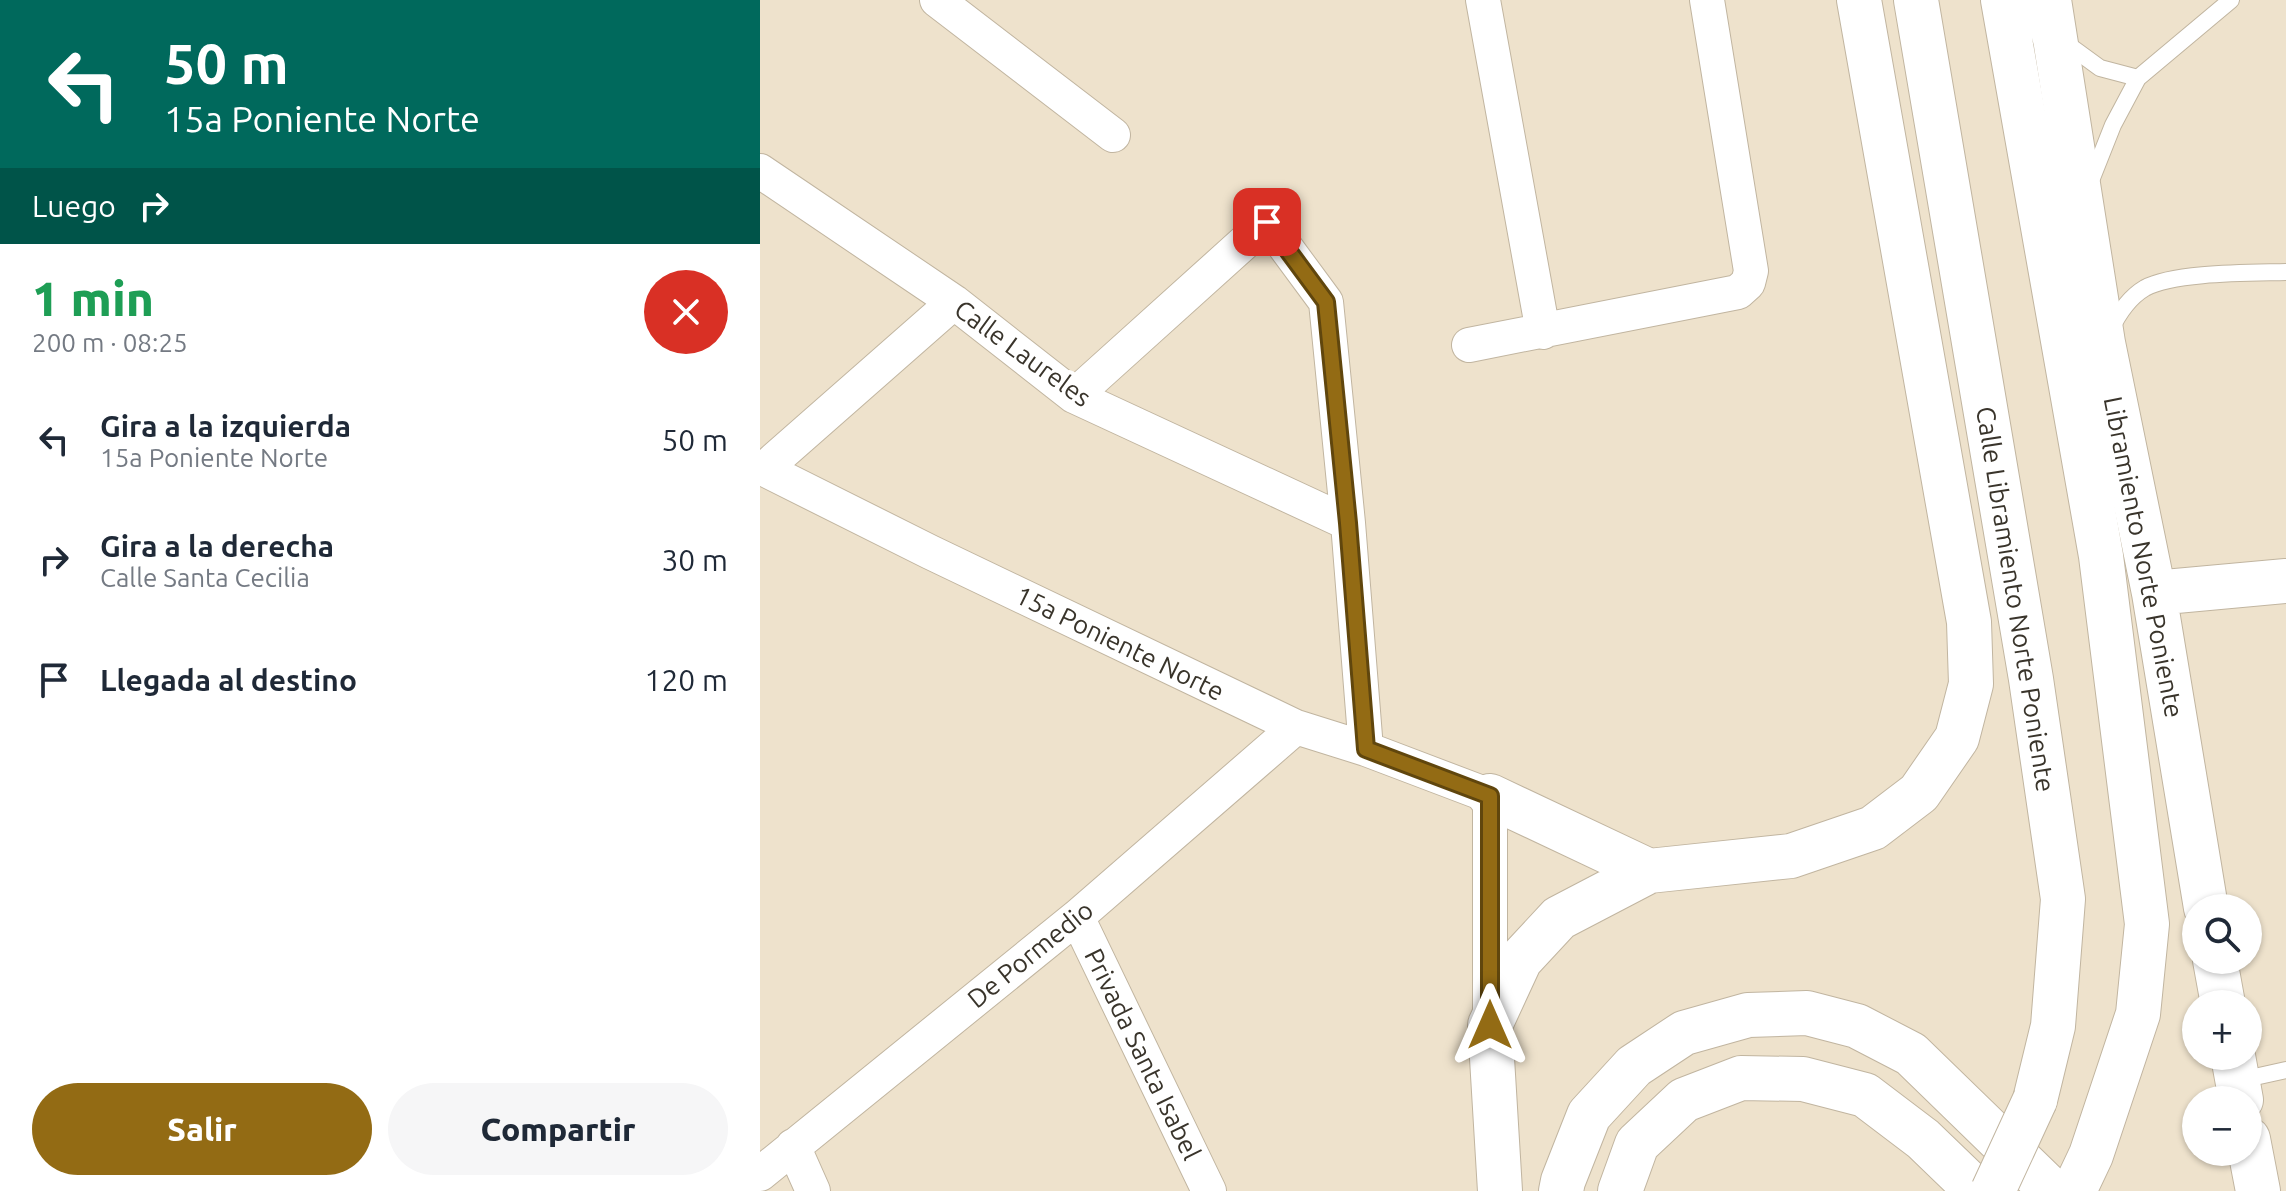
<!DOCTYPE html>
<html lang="es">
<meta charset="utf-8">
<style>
:root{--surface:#fff;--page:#f6f6f7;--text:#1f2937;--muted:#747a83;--accent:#936b14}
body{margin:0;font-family:Ubuntu,sans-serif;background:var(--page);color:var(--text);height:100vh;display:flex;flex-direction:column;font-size:30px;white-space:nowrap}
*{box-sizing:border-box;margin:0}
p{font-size:26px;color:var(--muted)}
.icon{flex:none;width:44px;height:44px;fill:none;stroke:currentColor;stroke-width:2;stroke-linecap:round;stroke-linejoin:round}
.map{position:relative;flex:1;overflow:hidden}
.details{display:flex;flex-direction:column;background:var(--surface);width:760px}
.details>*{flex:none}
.banner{background:#00695c;color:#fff;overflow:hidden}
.buttons{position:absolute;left:1422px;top:894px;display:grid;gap:16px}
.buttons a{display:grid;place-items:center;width:80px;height:80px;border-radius:50%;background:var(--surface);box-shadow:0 2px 6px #0004;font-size:40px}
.pin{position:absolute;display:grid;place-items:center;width:68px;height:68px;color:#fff;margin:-34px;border-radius:16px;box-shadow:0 4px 12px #0006}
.me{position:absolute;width:88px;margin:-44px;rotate:0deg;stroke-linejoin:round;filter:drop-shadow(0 0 6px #0008)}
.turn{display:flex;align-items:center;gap:28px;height:168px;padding:0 32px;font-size:36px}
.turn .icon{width:104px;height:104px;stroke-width:2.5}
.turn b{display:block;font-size:56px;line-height:68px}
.then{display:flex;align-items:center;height:76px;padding:0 32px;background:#0003;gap:16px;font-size:30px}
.round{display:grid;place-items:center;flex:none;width:84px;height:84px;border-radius:42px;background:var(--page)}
.overview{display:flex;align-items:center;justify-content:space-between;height:136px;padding:0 32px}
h1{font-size:48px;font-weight:800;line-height:60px;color:#1e9e55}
.cta{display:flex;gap:16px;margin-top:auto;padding:16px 32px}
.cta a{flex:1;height:92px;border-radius:48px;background:var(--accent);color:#fff;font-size:32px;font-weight:800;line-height:92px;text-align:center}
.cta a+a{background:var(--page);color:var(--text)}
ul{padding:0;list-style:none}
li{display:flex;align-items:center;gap:24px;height:120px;padding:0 32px}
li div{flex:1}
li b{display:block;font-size:30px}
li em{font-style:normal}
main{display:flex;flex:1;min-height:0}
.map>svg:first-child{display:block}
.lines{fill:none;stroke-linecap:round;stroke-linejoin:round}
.lane-casing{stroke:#c1b5a0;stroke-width:18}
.street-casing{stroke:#c1b5a0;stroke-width:36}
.secondary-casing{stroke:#c1b5a0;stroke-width:46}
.highway-casing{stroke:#c1b5a0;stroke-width:46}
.lane{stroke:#fff;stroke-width:16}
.street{stroke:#fff;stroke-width:34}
.secondary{stroke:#fff;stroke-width:44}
.highway{stroke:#fff;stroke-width:44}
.highway-bridge-casing{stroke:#c1b5a0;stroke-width:46;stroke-linecap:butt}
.highway-bridge{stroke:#fff;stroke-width:44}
.route-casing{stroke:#60460d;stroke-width:20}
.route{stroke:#936b14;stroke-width:14}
.labels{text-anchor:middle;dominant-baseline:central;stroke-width:8;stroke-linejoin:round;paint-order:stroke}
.street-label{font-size:26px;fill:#39342b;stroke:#fff}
</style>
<main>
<section class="details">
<div class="banner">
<div class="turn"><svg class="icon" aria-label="left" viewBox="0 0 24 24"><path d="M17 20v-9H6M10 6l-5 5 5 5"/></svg><div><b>50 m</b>15a Poniente Norte</div></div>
<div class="then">Luego<svg class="icon" aria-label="right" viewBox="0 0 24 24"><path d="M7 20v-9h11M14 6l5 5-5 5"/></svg></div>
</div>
<div class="overview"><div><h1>1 min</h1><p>200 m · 08:25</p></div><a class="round" style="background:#d93025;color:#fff"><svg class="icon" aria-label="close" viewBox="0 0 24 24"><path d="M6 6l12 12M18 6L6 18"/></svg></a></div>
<ul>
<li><svg class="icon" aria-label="left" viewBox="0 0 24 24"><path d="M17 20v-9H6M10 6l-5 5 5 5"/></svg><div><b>Gira a la izquierda</b><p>15a Poniente Norte</p></div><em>50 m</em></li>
<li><svg class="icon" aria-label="right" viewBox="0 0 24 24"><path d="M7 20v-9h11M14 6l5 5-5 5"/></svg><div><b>Gira a la derecha</b><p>Calle Santa Cecilia</p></div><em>30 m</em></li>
<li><svg class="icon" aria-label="arrive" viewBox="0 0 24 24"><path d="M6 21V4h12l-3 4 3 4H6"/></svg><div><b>Llegada al destino</b></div><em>120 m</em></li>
</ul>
<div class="cta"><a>Salir</a><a>Compartir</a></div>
</section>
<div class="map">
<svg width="1526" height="1191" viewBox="0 0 1526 1191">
<rect width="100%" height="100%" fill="#eee2cc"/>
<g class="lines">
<g class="lane-casing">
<path id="lane" d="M1303 41 1340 68 1378 78 1353 125 1330 183
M1378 78 1471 0
M1350 331C1358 314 1368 298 1385 288 1414 272 1491 273 1526 272
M1481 1080 1526 1070"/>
</g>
<g class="street-casing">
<path id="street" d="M177 0 353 135
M723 0 783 332
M0 171 194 302 314 396 588 523
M709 345 978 292 988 283 991 271 947 0
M314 396 507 222 566 302 588 523 606 749
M0 467 170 552 536 727 606 749 730 796V1016
M4 469 194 302
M317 917 449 1191
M33 1146 53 1191
M0 1174 317 917 536 727"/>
</g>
<g class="secondary-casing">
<path id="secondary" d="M1289 0 1343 343 1394 593 1446 908
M1394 593 1526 581
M730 796 889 871
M1455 960 1463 1004
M1473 1056 1481 1100
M1488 1139 1498 1191
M740 1191 730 1025 760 960 799 918 889 871 1031 856 1113 828 1159 793 1197 738 1211 684 1209 622 1099 0"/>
</g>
<g class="highway-casing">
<path id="highway" d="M1156 0 1271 679 1303 899 1293 1026 1275 1100
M1243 0 1341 556 1387 924 1378 1014 1331 1155 1314 1191
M1285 0 1294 35
M801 1191 803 1181 829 1115 874 1066 924 1033 988 1015 1047 1013 1097 1026 1151 1054 1292 1191
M860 1191 877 1144 924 1100 981 1078 1043 1079 1105 1095 1163 1139 1217 1191"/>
</g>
<use href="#lane" class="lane"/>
<use href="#street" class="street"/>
<use href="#secondary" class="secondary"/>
<use href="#highway" class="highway"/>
<g class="highway-bridge-casing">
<path id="highway-bridge" d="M1233 1191 1275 1100"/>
</g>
<use href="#highway-bridge" class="highway-bridge"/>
</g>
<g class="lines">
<g class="route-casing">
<path id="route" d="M507 222 566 302 588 523 606 749 730 796V1025"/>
</g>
<use href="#route" class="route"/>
</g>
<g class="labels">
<g class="street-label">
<text transform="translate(263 353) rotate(36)">Calle Laureles</text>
<text transform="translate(1384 557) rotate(79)">Libramiento Norte Poniente</text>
<text transform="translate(1256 599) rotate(81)">Calle Libramiento Norte Poniente</text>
<text transform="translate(360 643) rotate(26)">15a Poniente Norte</text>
<text transform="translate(270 954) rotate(-39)">De Pormedio</text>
<text transform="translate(383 1054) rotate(64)">Privada Santa Isabel</text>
</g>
</g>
</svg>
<div class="buttons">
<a><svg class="icon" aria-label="search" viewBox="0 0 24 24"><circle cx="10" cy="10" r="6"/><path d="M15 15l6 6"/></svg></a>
<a>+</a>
<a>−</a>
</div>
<div class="pin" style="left:507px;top:222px;background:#d93025"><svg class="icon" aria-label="arrive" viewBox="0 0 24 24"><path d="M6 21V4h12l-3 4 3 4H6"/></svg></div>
<svg class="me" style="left:730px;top:1025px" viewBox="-20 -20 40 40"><path d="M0-17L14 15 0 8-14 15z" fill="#936b14" stroke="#fff" stroke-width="4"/></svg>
</div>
</main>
